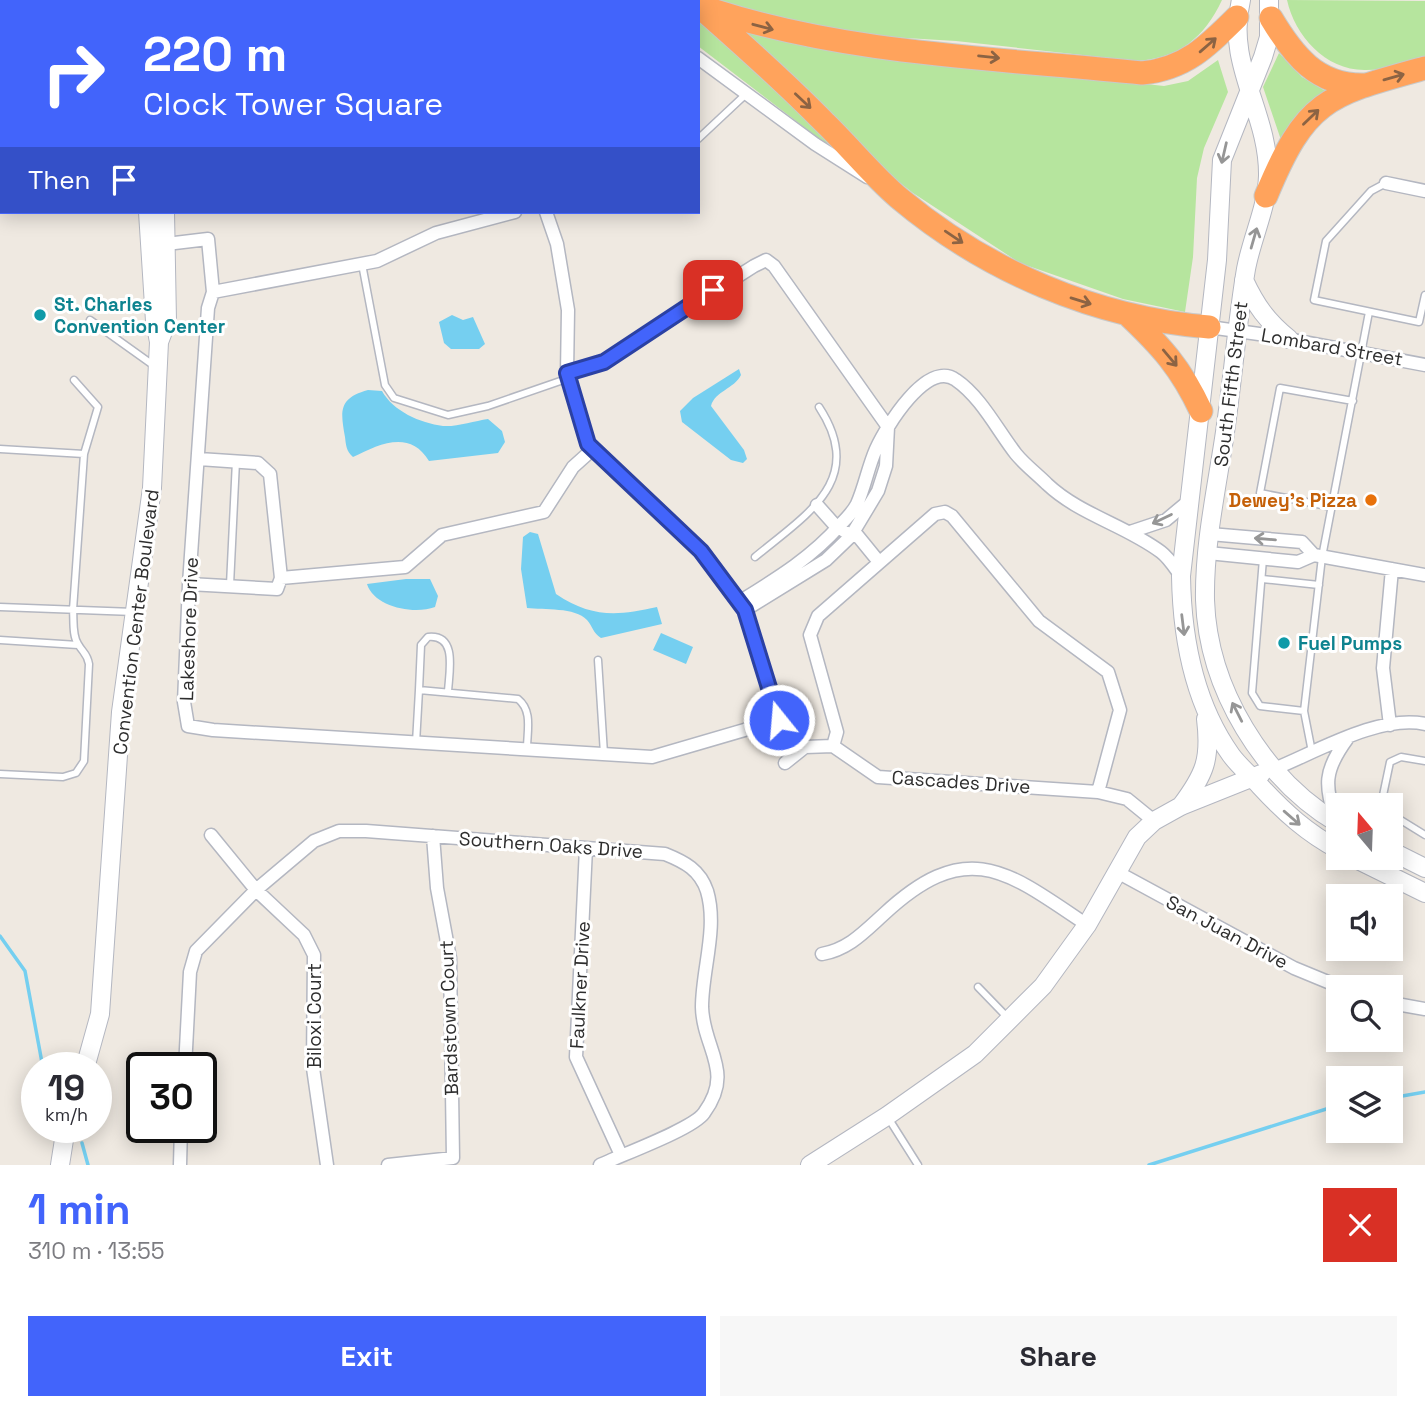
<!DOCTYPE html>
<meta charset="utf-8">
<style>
:root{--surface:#fff;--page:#f7f7f7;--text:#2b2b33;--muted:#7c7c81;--accent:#4264fb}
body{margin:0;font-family:"Space Grotesk",sans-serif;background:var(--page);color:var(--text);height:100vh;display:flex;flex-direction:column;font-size:26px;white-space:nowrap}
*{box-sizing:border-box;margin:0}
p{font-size:23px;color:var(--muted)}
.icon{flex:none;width:38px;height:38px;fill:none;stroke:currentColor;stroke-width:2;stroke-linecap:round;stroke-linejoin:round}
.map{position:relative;height:1165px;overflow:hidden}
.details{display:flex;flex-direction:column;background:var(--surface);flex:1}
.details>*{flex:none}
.guide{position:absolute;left:0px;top:0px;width:700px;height:214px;box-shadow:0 4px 18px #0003;background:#4264fb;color:#fff;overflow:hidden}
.needle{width:46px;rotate:341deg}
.fabs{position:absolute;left:1326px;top:793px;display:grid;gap:14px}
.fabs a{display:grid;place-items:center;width:77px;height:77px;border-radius:0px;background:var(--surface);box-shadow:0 4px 18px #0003;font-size:35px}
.speed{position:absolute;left:21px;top:1052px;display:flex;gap:14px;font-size:35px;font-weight:700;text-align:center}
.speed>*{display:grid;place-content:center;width:91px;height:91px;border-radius:50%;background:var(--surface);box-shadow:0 4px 18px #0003;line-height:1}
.speed small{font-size:18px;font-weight:400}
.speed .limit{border:4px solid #111;border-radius:10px;background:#fff;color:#111}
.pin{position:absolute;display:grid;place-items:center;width:60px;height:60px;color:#fff;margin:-30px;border-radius:14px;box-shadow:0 4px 10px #0006}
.me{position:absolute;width:77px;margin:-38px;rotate:343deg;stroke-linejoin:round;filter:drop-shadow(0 0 5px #0008)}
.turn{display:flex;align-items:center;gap:24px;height:147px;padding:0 28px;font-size:32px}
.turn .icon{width:91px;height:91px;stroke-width:2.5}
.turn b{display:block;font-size:49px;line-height:60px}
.then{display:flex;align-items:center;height:66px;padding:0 28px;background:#0003;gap:14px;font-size:26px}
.round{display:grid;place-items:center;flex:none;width:74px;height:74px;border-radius:0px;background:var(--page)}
.headline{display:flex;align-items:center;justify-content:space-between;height:119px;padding:0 28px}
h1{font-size:42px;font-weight:600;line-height:52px;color:var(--accent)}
.button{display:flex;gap:14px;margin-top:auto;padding:14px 28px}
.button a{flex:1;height:80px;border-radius:0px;background:var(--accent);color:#fff;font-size:28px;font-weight:600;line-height:80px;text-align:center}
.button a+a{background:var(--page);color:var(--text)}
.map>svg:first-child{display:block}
.green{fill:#b6e59e}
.water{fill:#75cff0}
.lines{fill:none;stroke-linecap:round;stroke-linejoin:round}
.stream{stroke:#75cff0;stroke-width:3.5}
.lane-casing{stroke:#b4b7c1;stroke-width:9}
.street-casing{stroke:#b4b7c1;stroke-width:15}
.secondary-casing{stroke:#b4b7c1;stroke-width:20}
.highway-casing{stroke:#c9c9c9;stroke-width:25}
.lane{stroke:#fff;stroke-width:6}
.street{stroke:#fff;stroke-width:12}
.secondary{stroke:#fff;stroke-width:18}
.highway{stroke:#ffa35c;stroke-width:23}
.oneway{stroke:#8c6343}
.oneway2{stroke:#969696}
.route-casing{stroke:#2b41a3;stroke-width:18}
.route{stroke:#4264fb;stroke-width:12}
.culture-dot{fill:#0f9aa8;stroke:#fff;stroke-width:2.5}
.food-dot{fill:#e8710a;stroke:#fff;stroke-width:2.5}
.labels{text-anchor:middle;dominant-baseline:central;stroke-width:6;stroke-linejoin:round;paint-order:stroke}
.culture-label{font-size:19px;font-weight:bold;fill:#0d838f;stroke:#fff;text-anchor:start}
.street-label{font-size:19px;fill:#2e2e2e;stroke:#fff}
.food-label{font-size:19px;font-weight:bold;fill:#c56008;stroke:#fff;text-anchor:end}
</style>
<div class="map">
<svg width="1425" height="1165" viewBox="0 0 1425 1165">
<rect width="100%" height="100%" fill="#efe9e1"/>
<path class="green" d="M184 0H312L309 2Z
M714 0H1222C1204 38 1179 58 1137 61L956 41 823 33Z
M1287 0 1425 1V58C1406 63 1386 70 1366 70 1326 71 1295 36 1287 0Z
M698 20 732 47 829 141 826 144 698 46Z
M731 26 808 47 1164 86 1188 81 1218 60 1228 92 1204 148 1197 178 1193 257 1185 312 1123 299 1020 263 913 193 866 156Z
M1279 53 1302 77 1327 92 1281 140 1263 87Z"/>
<path class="water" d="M452 315 463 320 473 317 485 344 479 349H451L444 343 439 322Z
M739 369 741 375C734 389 715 391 711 406L744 450 747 459 743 463 731 460 682 422 680 411 693 398Z
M368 390 382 391C393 411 420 423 443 426 457 427 474 421 488 419L502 431 505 442 498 453 429 461C410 429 379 444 353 457 346 451 346 445 345 437 340 410 339 398 368 390Z
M530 532 538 534 556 594C592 618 617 616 657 607L662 624 601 638C593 633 593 627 587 620 575 607 544 610 527 608L521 569 523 537Z
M406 579H430L438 596 435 607C414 615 374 607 367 584Z
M661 633 693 647 686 664 653 650Z"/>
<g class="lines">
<path class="stream" d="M0 936 25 971 43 1068
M1391 1098 1425 1092
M82 1143 88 1165
M1149 1165 1339 1105"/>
<g class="lane-casing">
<path id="lane" d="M393 2V0
M698 139 745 95
M1386 183 1371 191 1326 241 1314 300 1419 322 1425 295
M362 264 385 385 394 398 448 415 488 406 569 378
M90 320 153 365
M74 380 98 407 84 454
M0 449 84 454 73 610C74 621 72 635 78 644 83 653 87 653 89 664L84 761 76 773 63 777 0 774
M1332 507 1260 493 1280 388 1353 401
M755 557C807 514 867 480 819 407
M1263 559 1252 693 1260 706 1304 711
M1262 579 1319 585
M230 585 236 461
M0 607 134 612
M0 640 78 645
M598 660 604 754
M419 690 421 645 428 637C458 634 449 672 448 692
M416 743 419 690 518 699C533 711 527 731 527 749
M1312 752 1304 711 1322 557 1369 312
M1381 805 1390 762 1401 757 1425 761
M1391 814 1425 835
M978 987 1008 1018
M887 1116 918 1165"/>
</g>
<g class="street-casing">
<path id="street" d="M596 0 600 2
M537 2 538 0
M698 58 815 144 867 177
M1386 183 1425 191
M546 212 557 244 568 310 567 373 588 444 701 551 745 610 779 720 805 747
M158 245 208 239 213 292 208 308 189 584 184 702 188 726 213 730 652 757 779 720
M213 292 377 261 436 233 515 212
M1209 327 1266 335 1425 365
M567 373 604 362 754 266 766 260 774 266 888 427 886 466 878 491 851 536 826 560 745 610
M817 505 833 523 851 536 857 535 879 562
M1130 532 1166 520 1190 500
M1210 534 1302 542 1314 555
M1208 553 1298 562 1314 555 1425 575
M281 578 405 567 442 535 544 512 573 467 593 449
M189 584 277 589 281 578 270 474 258 463 199 459
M739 602C776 579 811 558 840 525 846 519 853 512 857 504 865 486 868 467 876 449 886 427 927 359 956 380 981 397 998 431 1016 454 1025 465 1037 474 1047 484 1080 515 1125 525 1161 552 1169 558 1175 568 1181 576
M1390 725 1383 668 1392 569
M833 746 837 732 810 635 818 616 935 514 945 512 952 516 1039 621 1108 672 1120 710 1098 792
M805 747 833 746 878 777 1098 792 1127 799 1154 821
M785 763 805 747
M1274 769C1316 752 1380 714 1425 724
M1336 822C1325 784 1323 772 1347 739
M211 835 256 890 304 935 314 955 313 1068 327 1165
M586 848 576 1057 621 1155
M1117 872 1294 968 1340 987
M822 954C849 949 864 932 884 914 967 837 1006 870 1087 925
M1391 1003 1425 1009
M185 1068 190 972 196 951 256 890 314 841 339 831H366L665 854C685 862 700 870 707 891 718 928 702 970 702 1007 703 1049 735 1071 704 1113 693 1129 621 1155 600 1165
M180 1165 181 1127
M388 1165 453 1158 450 958 437 888 433 836"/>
</g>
<g class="secondary-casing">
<path id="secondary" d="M22 0 25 2
M162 0 166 2
M1241 0C1225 65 1269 112 1268 176 1267 208 1252 237 1246 269 1237 322 1233 378 1225 432 1217 487 1204 544 1205 600 1208 689 1263 779 1339 824
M1269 0V37L1263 57 1222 160 1217 260 1181 576C1182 638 1194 703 1231 755 1239 766 1251 776 1260 786 1284 812 1307 833 1339 850
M123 2 126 0
M0 7 2 8
M1244 280C1256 306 1267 321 1289 339
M159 342 167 321 165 212
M1181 806C1205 774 1211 759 1206 719
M1391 851 1425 868
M1354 858 1425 893
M85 1068 100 1014 121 712 152 488 159 342 155 321 148 212
M60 1165 66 1127
M810 1165 887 1116 975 1054 1043 986 1087 925 1137 837 1154 821 1181 806 1261 774"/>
</g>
<g class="highway-casing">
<path id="highway" d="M332 2 336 0
M699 6C741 43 784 81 824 122 849 146 872 175 899 198 986 271 1096 318 1209 327
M709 9C847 55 997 58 1142 73 1185 69 1208 46 1237 17
M1271 18C1293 55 1317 86 1364 85
M1266 196C1306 99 1327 95 1425 68
M1127 314C1161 346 1181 368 1201 411"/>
</g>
<use href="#lane" class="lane"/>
<use href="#street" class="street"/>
<use href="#secondary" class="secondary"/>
<use href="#highway" class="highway"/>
</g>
<defs><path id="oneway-shaft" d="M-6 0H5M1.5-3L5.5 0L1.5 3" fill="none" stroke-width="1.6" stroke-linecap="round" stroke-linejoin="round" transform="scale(1.75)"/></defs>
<g class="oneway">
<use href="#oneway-shaft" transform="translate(763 27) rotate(15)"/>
<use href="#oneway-shaft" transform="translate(1208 45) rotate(-41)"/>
<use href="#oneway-shaft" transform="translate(989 57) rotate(6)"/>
<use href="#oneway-shaft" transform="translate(1394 77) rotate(-16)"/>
<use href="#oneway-shaft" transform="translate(803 101) rotate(43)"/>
<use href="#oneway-shaft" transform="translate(1311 117) rotate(-44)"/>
<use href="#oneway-shaft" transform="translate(954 237) rotate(34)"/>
<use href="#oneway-shaft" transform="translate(1081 301) rotate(17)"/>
<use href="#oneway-shaft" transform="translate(1170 358) rotate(50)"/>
</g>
<g class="oneway2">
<use href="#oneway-shaft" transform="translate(1224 153) rotate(103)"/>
<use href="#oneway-shaft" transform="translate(1254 238) rotate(-74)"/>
<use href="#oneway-shaft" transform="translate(1162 519) rotate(154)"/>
<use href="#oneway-shaft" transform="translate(1265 539) rotate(-175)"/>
<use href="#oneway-shaft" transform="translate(1183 625) rotate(83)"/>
<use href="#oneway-shaft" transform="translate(1237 712) rotate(-117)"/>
<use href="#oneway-shaft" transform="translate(1292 818) rotate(41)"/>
</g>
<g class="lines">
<g class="route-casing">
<path id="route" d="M713 290 604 362 567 373 588 444 701 551 745 610 779 720"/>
</g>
<use href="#route" class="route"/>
</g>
<g class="culture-dot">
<circle cx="40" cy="315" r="7"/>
<circle cx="1284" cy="643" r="7"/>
</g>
<circle class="food-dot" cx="1371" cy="500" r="7"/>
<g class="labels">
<g class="culture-label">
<text x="54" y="304">St. Charles<tspan x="54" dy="22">Convention Center</tspan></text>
<text x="1298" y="643">Fuel Pumps</text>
</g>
<g class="street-label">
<text transform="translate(1332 347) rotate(10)">Lombard Street</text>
<text transform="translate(1231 384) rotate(-83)">South Fifth Street</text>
<text transform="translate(136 622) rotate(-83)">Convention Center Boulevard</text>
<text transform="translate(189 629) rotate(-88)">Lakeshore Drive</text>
<text transform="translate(961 782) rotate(4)">Cascades Drive</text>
<text transform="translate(551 845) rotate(4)">Southern Oaks Drive</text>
<text transform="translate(1227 932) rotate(28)">San Juan Drive</text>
<text transform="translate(580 985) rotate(-87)">Faulkner Drive</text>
<text transform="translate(314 1016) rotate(-90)">Biloxi Court</text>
<text transform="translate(449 1018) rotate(-92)">Bardstown Court</text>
</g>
<g class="food-label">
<text x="1357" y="500">Dewey's Pizza</text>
</g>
</g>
</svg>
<div class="fabs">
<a><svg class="needle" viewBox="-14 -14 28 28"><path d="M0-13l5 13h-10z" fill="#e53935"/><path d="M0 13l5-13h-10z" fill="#7c7c81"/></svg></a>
<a><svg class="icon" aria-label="sound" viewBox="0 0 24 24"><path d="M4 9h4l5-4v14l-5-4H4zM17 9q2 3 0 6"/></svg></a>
<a><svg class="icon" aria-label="search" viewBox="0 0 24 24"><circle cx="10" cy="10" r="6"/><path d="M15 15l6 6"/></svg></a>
<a><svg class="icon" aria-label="layers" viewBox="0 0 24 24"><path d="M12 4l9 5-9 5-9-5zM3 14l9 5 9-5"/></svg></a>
</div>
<div class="speed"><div>19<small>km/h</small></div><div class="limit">30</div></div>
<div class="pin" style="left:713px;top:290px;background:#d93025"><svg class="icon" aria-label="arrive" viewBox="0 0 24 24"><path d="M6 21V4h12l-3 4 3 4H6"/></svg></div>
<svg class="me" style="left:779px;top:720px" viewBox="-20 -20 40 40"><circle r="17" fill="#4264fb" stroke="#fff" stroke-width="3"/><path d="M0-11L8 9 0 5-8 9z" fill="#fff"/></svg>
<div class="guide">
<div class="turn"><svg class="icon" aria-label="right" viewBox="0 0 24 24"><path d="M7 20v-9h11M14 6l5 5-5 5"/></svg><div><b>220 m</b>Clock Tower Square</div></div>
<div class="then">Then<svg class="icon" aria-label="arrive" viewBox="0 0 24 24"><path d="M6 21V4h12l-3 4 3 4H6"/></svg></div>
</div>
</div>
<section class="details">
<div class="headline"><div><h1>1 min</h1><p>310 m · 13:55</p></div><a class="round" style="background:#d93025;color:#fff"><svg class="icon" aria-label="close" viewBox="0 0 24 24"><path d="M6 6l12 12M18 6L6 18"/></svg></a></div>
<div class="button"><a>Exit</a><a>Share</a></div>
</section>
